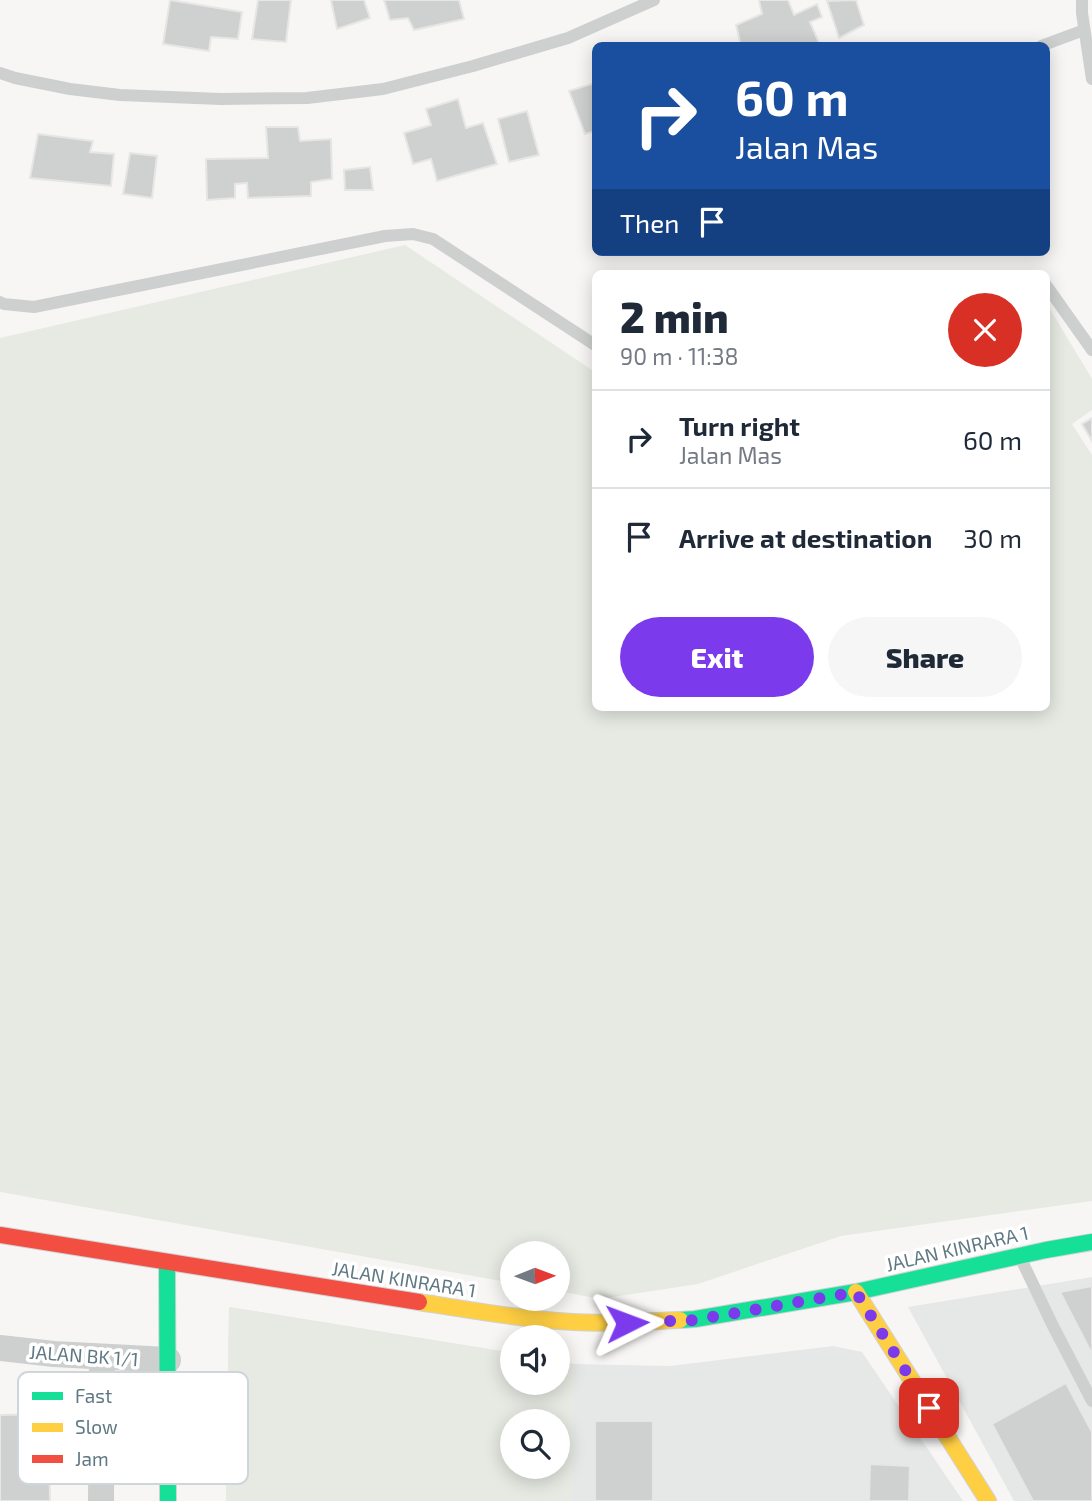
<!DOCTYPE html>
<meta charset="utf-8">
<style>
:root{--surface:#fff;--page:#f6f6f7;--text:#1f2937;--muted:#747a83;--line:#e0e1e3;--accent:#7c3aed}
body{margin:0;font-family:"Exo 2",sans-serif;background:var(--page);color:var(--text);height:100vh;display:flex;flex-direction:column;font-size:26px;white-space:nowrap}
*{box-sizing:border-box;margin:0}
p{font-size:23px;color:var(--muted)}
.icon{flex:none;width:38px;height:38px;fill:none;stroke:currentColor;stroke-width:2;stroke-linecap:round;stroke-linejoin:round}
.map{position:relative;flex:1;overflow:hidden}
.sheet{position:absolute;left:592px;top:270px;width:458px;height:441px;display:flex;flex-direction:column;background:var(--surface);border-radius:10px;box-shadow:0 4px 18px #0003}
.sheet>*{flex:none}
.top-card{position:absolute;left:592px;top:42px;width:458px;height:214px;border-radius:10px;box-shadow:0 4px 18px #0003;background:#1a4fa0;color:#fff;overflow:hidden}
.needle{width:46px;rotate:89deg}
.buttons{position:absolute;left:500px;top:1241px;display:grid;gap:14px}
.buttons a{display:grid;place-items:center;width:70px;height:70px;border-radius:50%;background:var(--surface);box-shadow:0 4px 18px #0003;font-size:35px}
.pin{position:absolute;display:grid;place-items:center;width:60px;height:60px;color:#fff;margin:-30px;border-radius:14px;box-shadow:0 4px 10px #0006}
.me{position:absolute;width:77px;margin:-38px;rotate:87deg;stroke-linejoin:round;filter:drop-shadow(0 0 5px #0008)}
.turn{display:flex;align-items:center;gap:24px;height:147px;padding:0 28px;font-size:32px}
.turn .icon{width:91px;height:91px;stroke-width:2.5}
.turn b{display:block;font-size:49px;line-height:60px}
.then{display:flex;align-items:center;height:66px;padding:0 28px;background:#0003;gap:14px;font-size:26px}
.round{display:grid;place-items:center;flex:none;width:74px;height:74px;border-radius:37px;background:var(--page)}
.head{display:flex;align-items:center;justify-content:space-between;height:119px;padding:0 28px}
h1{font-size:42px;font-weight:800;line-height:52px}
.primary-button{display:flex;gap:14px;margin-top:auto;padding:14px 28px}
.primary-button a{flex:1;height:80px;border-radius:42px;background:var(--accent);color:#fff;font-size:28px;font-weight:800;line-height:80px;text-align:center}
.primary-button a+a{background:var(--page);color:var(--text)}
ul{padding:0;list-style:none}
li{display:flex;align-items:center;gap:21px;height:98px;padding:0 28px;border-top:2px solid var(--line)}
li div{flex:1}
li b{display:block;font-size:26px}
li em{font-style:normal}
.map>svg:first-child{display:block}
.built{fill:#e6e8e8;fill-rule:evenodd}
.green{fill:#e7eae3;fill-rule:evenodd}
.building{fill:#cfd1d1;stroke:#e6e6e5;stroke-width:2}
.lines{fill:none;stroke-linecap:round;stroke-linejoin:round}
.fast-casing{stroke:#d0d3d4;stroke-width:18}
.slow-casing{stroke:#d0d3d4;stroke-width:18}
.jam-casing{stroke:#d0d3d4;stroke-width:18}
.lane{stroke:#ced0d0;stroke-width:12}
.street{stroke:#ced0d0;stroke-width:26}
.fast{stroke:#16e098;stroke-width:16}
.slow{stroke:#ffcf43;stroke-width:16}
.jam{stroke:#f24e42;stroke-width:16}
.route{stroke:#7c3aed;stroke-width:12;stroke-dasharray:0 21.6}
.labels{text-anchor:middle;dominant-baseline:central;stroke-width:7;stroke-linejoin:round;paint-order:stroke}
.street-label{font-size:19px;fill:#5f7883;stroke:#fff}
.key{fill:#fff;stroke:#cfd6da;stroke-width:2}
.key-label{font-size:19px;fill:#5f7883}
</style>
<div class="map">
<svg width="1092" height="1501" viewBox="0 0 1092 1501">
<rect width="100%" height="100%" fill="#f7f6f5"/>
<path class="built" d="M1092 1277V1501H1014L908 1307Z
M229 1307 513 1353V1382H558V1361L574 1364 670 1366 833 1346 862 1352 963 1501H226ZM513 1421H558V1466H513Z"/>
<path class="green" d="M405 245 595 372V707H1046L1047 304 1092 379V410L1072 424 1092 455V1201L841 1236 698 1284 600 1299 558 1291V1253H513V1283L0 1192V338Z
M229 1307 513 1353V1382H558V1361L574 1364 572 1501H226ZM513 1421H558V1466H513Z"/>
<path class="building" d="M170 0 242 12 238 39 211 37 209 51 163 44Z
M258 0H291L286 42 252 39Z
M331 0H364L370 18 337 29Z
M384 0H459L464 19 414 30 408 18 390 20Z
M759 0H788L794 15 817 4 822 17 810 22 819 43 813 46H741L736 25 762 14Z
M856 0 864 25 839 38 827 1Z
M595 83V131L585 134 569 91Z
M458 99 466 128 483 123 497 164 437 181 431 159 413 164 404 133 431 125 426 109Z
M527 111 539 155 509 162 498 119Z
M266 127H298L300 141 331 139 332 179 311 182V196L248 198 247 183 235 184V198L207 200 206 159 268 158Z
M38 134 93 141 90 152 114 154 111 186 30 178Z
M130 153 157 156 152 198 123 194Z
M370 167 373 190H345L344 170Z
M1092 418V441L1082 424Z
M1092 1286V1354L1060 1292Z
M1066 1383 1092 1432V1501H1033L992 1424Z
M49 1414 50 1501H0V1415Z
M595 1421H653V1501H595Z
M870 1464 910 1466 909 1501H869Z"/>
<g class="lines">
<g class="fast-casing">
<path id="fast" d="M167 1262 168 1501
M680 1320 695 1319 856 1292 1046 1250 1092 1242"/>
</g>
<g class="slow-casing">
<path id="slow" d="M856 1292 988 1501
M419 1302C470 1310 521 1319 573 1322 609 1324 644 1322 680 1320"/>
</g>
<g class="jam-casing">
<path id="jam" d="M0 1235 419 1302"/>
</g>
<path class="lane" d="M1082 0V13L1092 79
M1041 46 1084 30
M0 73 15 78 70 89 120 95 221 99 307 98 383 89 473 66 568 38 654 0
M1046 285 1092 350
M0 302 4 304 34 307 385 236 413 234 433 239 595 345
M1021 1259 1053 1326 1092 1401"/>
<path class="street" d="M0 1348 54 1354 168 1360
M101 1501 102 1357"/>
<use href="#fast" class="fast"/>
<use href="#slow" class="slow"/>
<use href="#jam" class="jam"/>
</g>
<g class="lines">
<path class="route" d="M627 1323 695 1320 856 1292 929 1408"/>
</g>
<g class="labels">
<g class="street-label">
<text transform="translate(957 1248) rotate(-13)">JALAN KINRARA 1</text>
<text transform="translate(404 1279) rotate(9)">JALAN KINRARA 1</text>
<text transform="translate(84 1355) rotate(4)">JALAN BK 1/1</text>
</g>
</g>
<rect x="18" y="1372" width="230" height="112" rx="10" class="key"/>
<rect x="32" y="1392" width="31" height="8" fill="#16e098"/>
<rect x="32" y="1423" width="31" height="9" fill="#ffcf43"/>
<rect x="32" y="1455" width="31" height="8" fill="#f24e42"/>
<g class="key-label">
<text x="75" y="1403">Fast</text>
<text x="75" y="1434">Slow</text>
<text x="75" y="1466">Jam</text>
</g>
</svg>
<div class="buttons">
<a><svg class="needle" viewBox="-14 -14 28 28"><path d="M0-13l5 13h-10z" fill="#e53935"/><path d="M0 13l5-13h-10z" fill="#747a83"/></svg></a>
<a><svg class="icon" aria-label="sound" viewBox="0 0 24 24"><path d="M4 9h4l5-4v14l-5-4H4zM17 9q2 3 0 6"/></svg></a>
<a><svg class="icon" aria-label="search" viewBox="0 0 24 24"><circle cx="10" cy="10" r="6"/><path d="M15 15l6 6"/></svg></a>
</div>
<div class="pin" style="left:929px;top:1408px;background:#d93025"><svg class="icon" aria-label="arrive" viewBox="0 0 24 24"><path d="M6 21V4h12l-3 4 3 4H6"/></svg></div>
<svg class="me" style="left:627px;top:1323px" viewBox="-20 -20 40 40"><path d="M0-17L14 15 0 8-14 15z" fill="#7c3aed" stroke="#fff" stroke-width="4"/></svg>
<div class="top-card">
<div class="turn"><svg class="icon" aria-label="right" viewBox="0 0 24 24"><path d="M7 20v-9h11M14 6l5 5-5 5"/></svg><div><b>60 m</b>Jalan Mas</div></div>
<div class="then">Then<svg class="icon" aria-label="arrive" viewBox="0 0 24 24"><path d="M6 21V4h12l-3 4 3 4H6"/></svg></div>
</div>
<section class="sheet">
<div class="head"><div><h1>2 min</h1><p>90 m · 11:38</p></div><a class="round" style="background:#d93025;color:#fff"><svg class="icon" aria-label="close" viewBox="0 0 24 24"><path d="M6 6l12 12M18 6L6 18"/></svg></a></div>
<ul>
<li><svg class="icon" aria-label="right" viewBox="0 0 24 24"><path d="M7 20v-9h11M14 6l5 5-5 5"/></svg><div><b>Turn right</b><p>Jalan Mas</p></div><em>60 m</em></li>
<li><svg class="icon" aria-label="arrive" viewBox="0 0 24 24"><path d="M6 21V4h12l-3 4 3 4H6"/></svg><div><b>Arrive at destination</b></div><em>30 m</em></li>
</ul>
<div class="primary-button"><a>Exit</a><a>Share</a></div>
</section>
</div>
